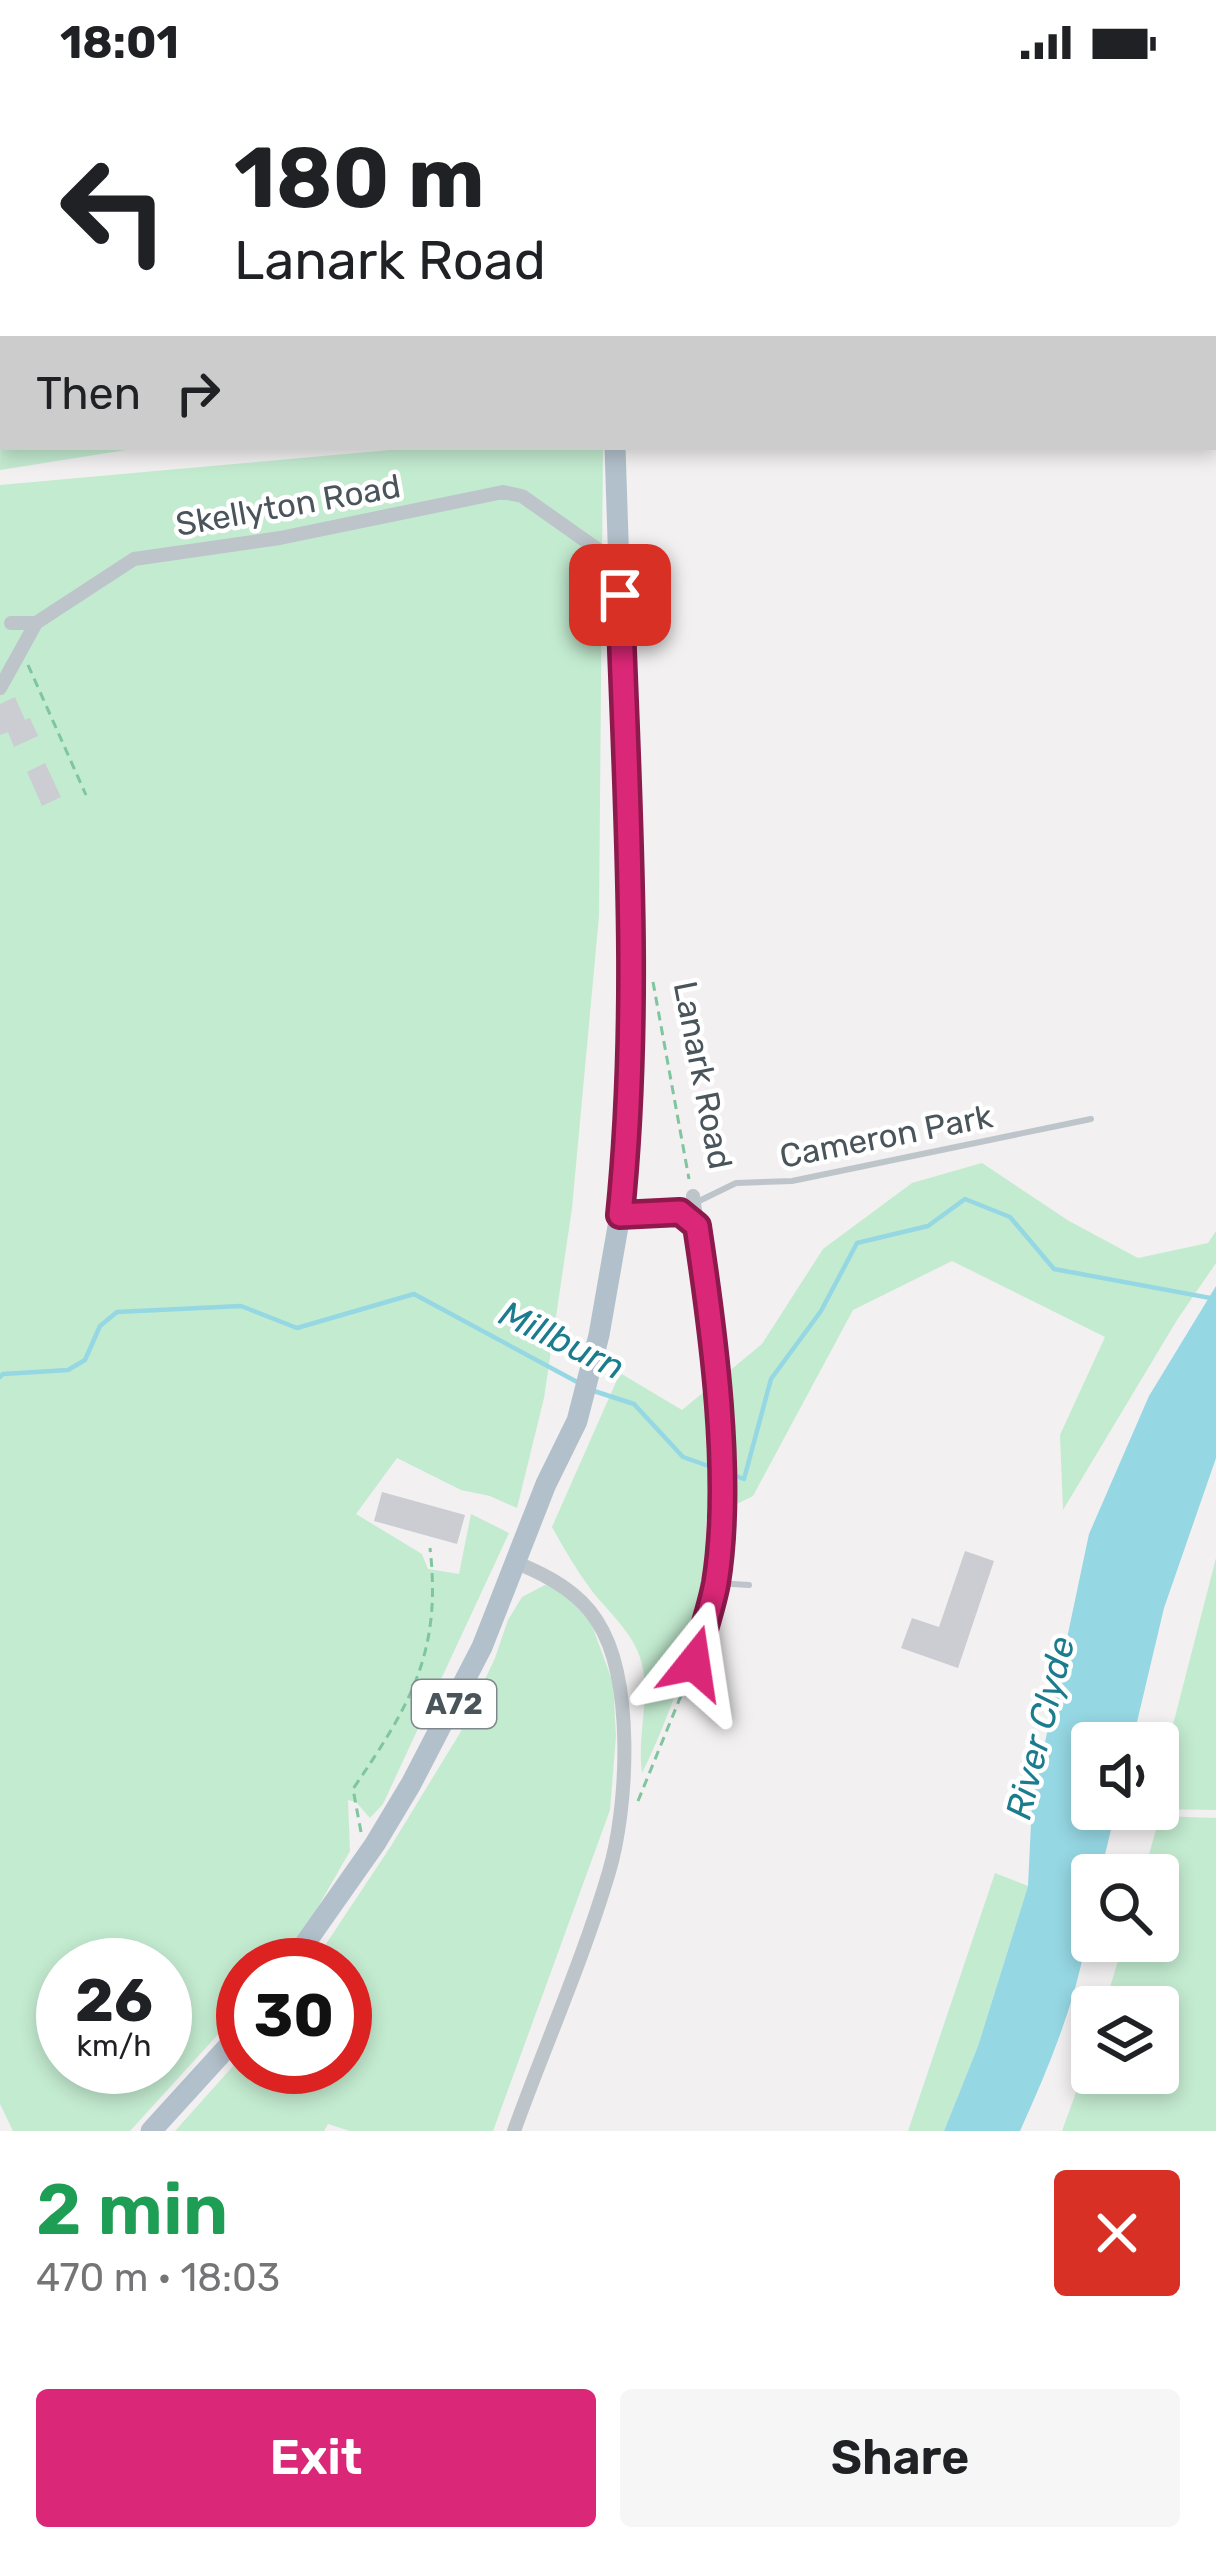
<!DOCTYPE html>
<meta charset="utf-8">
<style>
:root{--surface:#fff;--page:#f6f6f6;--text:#202124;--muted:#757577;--accent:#db2777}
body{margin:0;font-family:Rubik,sans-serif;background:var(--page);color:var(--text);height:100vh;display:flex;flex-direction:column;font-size:45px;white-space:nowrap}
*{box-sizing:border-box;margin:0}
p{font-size:39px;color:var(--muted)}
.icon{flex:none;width:66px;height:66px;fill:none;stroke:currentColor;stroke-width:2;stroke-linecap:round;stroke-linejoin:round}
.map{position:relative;height:2047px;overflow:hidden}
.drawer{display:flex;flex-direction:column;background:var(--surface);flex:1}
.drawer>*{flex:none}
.banner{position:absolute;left:0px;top:0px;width:1218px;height:366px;box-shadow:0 6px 18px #0003;background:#fff;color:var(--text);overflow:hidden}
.tools{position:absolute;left:1071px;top:1638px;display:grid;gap:24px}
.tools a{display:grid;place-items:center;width:108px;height:108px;border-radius:12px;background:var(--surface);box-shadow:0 6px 18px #0003;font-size:60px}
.speed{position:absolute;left:36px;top:1854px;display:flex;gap:24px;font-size:60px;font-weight:700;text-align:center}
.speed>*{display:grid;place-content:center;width:156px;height:156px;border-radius:50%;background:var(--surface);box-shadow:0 6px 18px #0003;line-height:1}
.speed small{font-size:30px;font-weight:400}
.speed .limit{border:18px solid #d22;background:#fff;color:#111}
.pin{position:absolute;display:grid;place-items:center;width:102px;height:102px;color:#fff;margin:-51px;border-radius:24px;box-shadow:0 6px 18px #0006}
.me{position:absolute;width:132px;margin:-66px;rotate:15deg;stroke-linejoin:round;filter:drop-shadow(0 0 9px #0008)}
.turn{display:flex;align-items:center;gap:42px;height:252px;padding:0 36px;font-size:54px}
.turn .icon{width:156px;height:156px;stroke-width:2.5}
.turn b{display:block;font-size:84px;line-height:102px}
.then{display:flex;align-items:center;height:114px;padding:0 36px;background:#0003;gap:24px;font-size:45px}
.round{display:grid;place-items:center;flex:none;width:126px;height:126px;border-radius:12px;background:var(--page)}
.head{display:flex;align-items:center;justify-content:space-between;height:204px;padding:0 36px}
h1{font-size:72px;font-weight:600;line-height:90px;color:#1e9e55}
.cta{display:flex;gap:24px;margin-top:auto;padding:24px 36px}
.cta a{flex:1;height:138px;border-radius:12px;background:var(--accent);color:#fff;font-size:48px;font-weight:600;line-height:138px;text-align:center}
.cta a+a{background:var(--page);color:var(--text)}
.status{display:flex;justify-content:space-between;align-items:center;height:84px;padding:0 60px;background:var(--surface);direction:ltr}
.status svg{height:33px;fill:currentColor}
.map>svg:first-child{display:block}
.green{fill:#c3ebd0;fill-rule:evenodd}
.water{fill:#95d7e3}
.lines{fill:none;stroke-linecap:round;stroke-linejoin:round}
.stream{stroke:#95d7e3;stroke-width:4.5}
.building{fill:#cbcdd2}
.path{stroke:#7fc59f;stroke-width:3;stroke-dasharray:9 6;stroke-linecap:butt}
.lane{stroke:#bdc5cb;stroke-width:6}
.street{stroke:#bdc5cb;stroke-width:14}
.primary{stroke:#b2c0cb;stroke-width:21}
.route-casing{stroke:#8e194d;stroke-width:30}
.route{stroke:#db2777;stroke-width:21}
.labels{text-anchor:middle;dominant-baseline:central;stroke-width:9;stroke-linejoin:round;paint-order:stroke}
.shield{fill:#fff;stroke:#80878c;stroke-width:3}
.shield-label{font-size:30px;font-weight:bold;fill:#4a545b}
.street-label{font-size:33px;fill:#4a545b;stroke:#fff}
.water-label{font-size:36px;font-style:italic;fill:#1b7c8e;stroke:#fff}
</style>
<div class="status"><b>18:01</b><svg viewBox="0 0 49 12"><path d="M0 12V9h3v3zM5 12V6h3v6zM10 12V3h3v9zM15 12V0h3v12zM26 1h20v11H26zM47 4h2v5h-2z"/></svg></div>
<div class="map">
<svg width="1216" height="2047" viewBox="0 0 1216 2047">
<rect width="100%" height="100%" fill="#f2f0f0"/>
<path class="green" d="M3 159V363H145L0 386Z
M423 363H603L599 832 572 1124 544 1314 517 1424 490 1412 461 1406 397 1374 356 1430 422 1470 428 1485 459 1490 471 1430 509 1449 383 1720 370 1734 356 1718 348 1716 350 1767 311 1835 277 1881H243V1923L130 2047H13L0 2020V401ZM63 1881H165V1983H63Z
M982 1079 1069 1137 1138 1174 1208 1159 1216 1147V1179L1177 1236 1063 1426 1060 1351 1105 1253 952 1177 853 1226 753 1412 706 1435C706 1454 708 1474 706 1492 698 1553 670 1633 642 1689 637 1654 649 1620 643 1585 638 1553 611 1531 592 1507 577 1487 564 1465 552 1443L620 1289 682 1326 762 1260 823 1165 912 1099Z
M1216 1474V1726L1158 1725V1699Z
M545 1501 557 1503 590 1536 613 1599 616 1652 610 1726 493 2047H350L328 2040 324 2047H175L243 1971V1983H345V1881H312L391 1762 460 1649 495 1574 508 1536 522 1513Z
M1160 1732 1216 1734V2047H1062L1092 1964V1989H1158V1923H1104L1124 1857H1158V1791H1143Z
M995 1789 1028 1802 978 1962 944 2047H908Z"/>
<path class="water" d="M1216 1202V1374L1164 1524 1132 1659H1092V1725H1116L1100 1791H1092C1092 1881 1056 1967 1020 2047H944L978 1962 1028 1802 1032 1720 1089 1450 1149 1312Z"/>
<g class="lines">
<path class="stream" d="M193 0 198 3
M972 3 976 0
M0 202 3 204
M0 355 3 354
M0 1293 3 1290 68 1286 85 1276 100 1242 117 1228 241 1222 297 1244 414 1210 579 1299
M594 1307 634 1320 683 1373 717 1385
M728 1389 744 1395 771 1295 821 1227 857 1159 928 1142 965 1115 1010 1133 1054 1185 1216 1215"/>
</g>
<path class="building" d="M15 613 25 636 30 634 38 652 14 663 8 648 0 651V620Z
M45 679 61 713 42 722 27 688Z
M382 1408 465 1431 457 1460 374 1437Z
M965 1467 994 1477 958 1584 901 1564 912 1534 939 1543Z"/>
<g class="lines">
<path class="path" d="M1192 3 1194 0
M1215 130 1216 131
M1215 172H1216
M28 581 86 711
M653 898 689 1095
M638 1717 689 1592
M361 1748 353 1705C410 1621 442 1569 430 1464"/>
<path class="lane" d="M697 1118 736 1099 792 1097 1091 1035
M717 1499 749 1501"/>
<path class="street" d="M11 539H36L134 475 280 454 503 408 522 412 617 479
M0 604 36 539
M693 1112C710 1230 734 1380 716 1499 712 1525 701 1553 694 1579
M620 1131 680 1128 697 1142
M514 2047C545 1961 583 1876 609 1788 628 1724 635 1595 597 1537 579 1508 547 1491 517 1479"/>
<path class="primary" d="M634 3 635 0
M290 1881 375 1760 411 1700 482 1563 546 1400 577 1337 599 1251 620 1131 631 1022 633 912 615 363
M151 2047 243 1946"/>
</g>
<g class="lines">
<g class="route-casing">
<path id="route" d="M620 511C627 718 641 924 620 1131L680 1128 697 1142C713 1247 733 1394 716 1499 711 1526 701 1553 694 1579"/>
</g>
<use href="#route" class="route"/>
</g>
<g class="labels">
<rect class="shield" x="412" y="1596" width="84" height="48" rx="9"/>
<g class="shield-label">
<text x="454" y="1620">A72</text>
</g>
<g class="street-label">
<text transform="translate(288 421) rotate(-10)">Skellyton Road</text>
<text transform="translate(703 991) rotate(79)">Lanark Road</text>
<text transform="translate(886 1052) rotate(-11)">Cameron Park</text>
</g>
<g class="water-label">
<text transform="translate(562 1256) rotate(26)">Millburn</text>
<text transform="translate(1040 1644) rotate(-76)">River Clyde</text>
</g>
</g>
</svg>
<div class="tools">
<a><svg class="icon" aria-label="sound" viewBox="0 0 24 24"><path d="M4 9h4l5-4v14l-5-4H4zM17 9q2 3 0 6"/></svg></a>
<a><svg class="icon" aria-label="search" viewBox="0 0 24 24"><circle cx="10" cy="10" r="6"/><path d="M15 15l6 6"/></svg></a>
<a><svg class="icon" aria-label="layers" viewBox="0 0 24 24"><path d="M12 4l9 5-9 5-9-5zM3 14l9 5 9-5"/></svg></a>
</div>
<div class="speed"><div>26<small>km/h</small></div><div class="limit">30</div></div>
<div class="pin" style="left:620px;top:511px;background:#d93025"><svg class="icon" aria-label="arrive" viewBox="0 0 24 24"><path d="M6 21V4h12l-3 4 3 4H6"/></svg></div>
<svg class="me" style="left:694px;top:1579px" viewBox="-20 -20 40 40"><path d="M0-17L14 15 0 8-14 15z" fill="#db2777" stroke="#fff" stroke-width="4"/></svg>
<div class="banner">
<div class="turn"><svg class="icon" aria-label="left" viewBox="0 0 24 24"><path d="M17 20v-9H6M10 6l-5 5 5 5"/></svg><div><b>180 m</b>Lanark Road</div></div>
<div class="then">Then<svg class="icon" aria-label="right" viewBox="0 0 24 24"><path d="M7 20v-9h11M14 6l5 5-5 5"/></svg></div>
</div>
</div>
<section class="drawer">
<div class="head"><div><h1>2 min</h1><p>470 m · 18:03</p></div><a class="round" style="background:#d93025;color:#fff"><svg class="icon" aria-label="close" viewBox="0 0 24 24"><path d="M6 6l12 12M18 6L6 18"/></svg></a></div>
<div class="cta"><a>Exit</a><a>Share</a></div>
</section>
